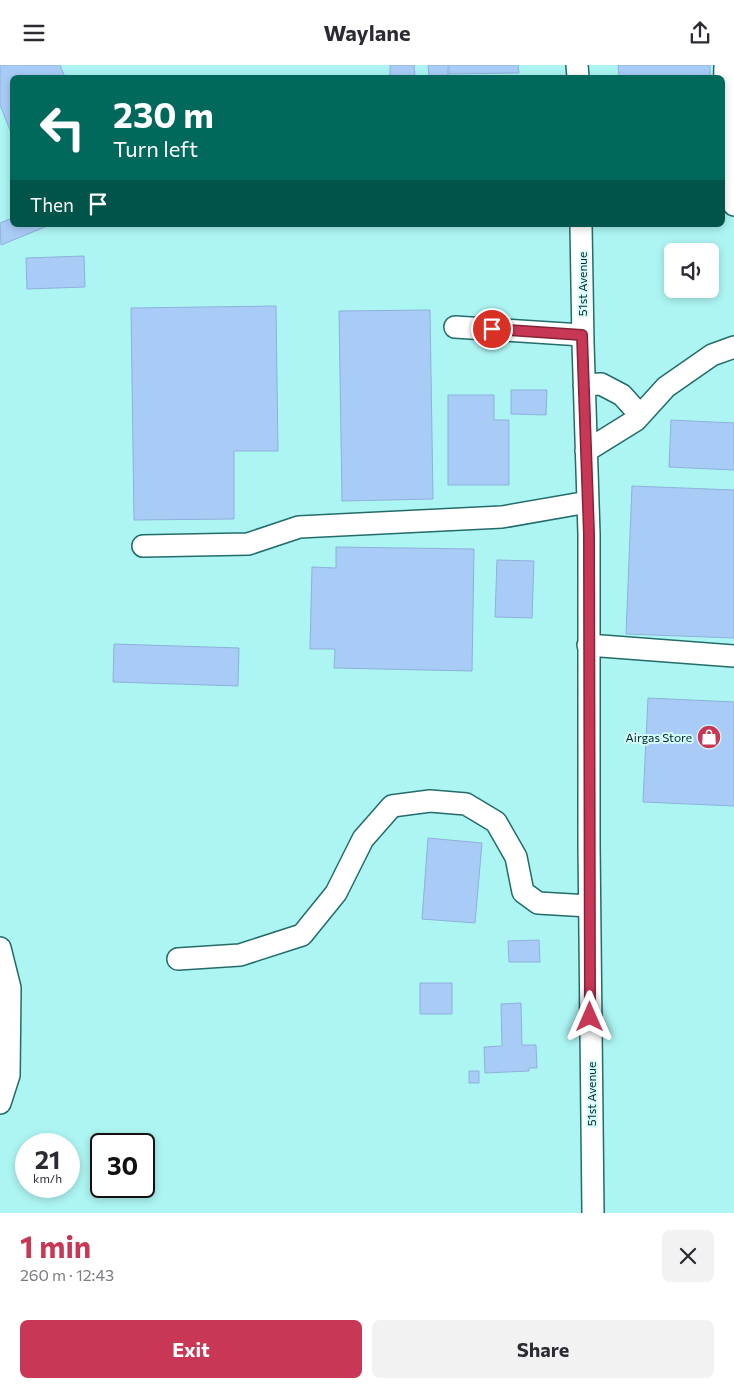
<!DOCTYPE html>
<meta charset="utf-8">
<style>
:root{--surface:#fff;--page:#f2f2f3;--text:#2b2b33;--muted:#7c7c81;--accent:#c83856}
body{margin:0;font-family:Commissioner,sans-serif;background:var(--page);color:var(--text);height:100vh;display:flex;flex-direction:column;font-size:19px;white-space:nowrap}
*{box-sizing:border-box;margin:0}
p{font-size:16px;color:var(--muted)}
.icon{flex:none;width:28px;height:28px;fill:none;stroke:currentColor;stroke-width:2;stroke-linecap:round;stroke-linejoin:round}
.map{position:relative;height:1148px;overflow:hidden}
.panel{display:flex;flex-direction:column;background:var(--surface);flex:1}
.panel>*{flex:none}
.top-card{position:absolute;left:10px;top:10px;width:715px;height:152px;border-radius:8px;box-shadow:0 2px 8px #0003;background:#00695c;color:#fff;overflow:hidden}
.buttons{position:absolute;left:664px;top:178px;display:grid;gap:10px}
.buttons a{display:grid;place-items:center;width:55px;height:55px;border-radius:8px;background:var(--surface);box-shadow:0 2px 8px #0003;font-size:25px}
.speed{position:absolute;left:15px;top:1068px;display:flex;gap:10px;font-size:25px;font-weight:700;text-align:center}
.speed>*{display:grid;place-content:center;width:65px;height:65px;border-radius:50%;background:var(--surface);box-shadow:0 2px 8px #0003;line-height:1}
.speed small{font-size:12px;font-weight:400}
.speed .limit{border:2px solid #111;border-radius:8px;background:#fff;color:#111}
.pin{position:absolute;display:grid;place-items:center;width:42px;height:42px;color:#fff;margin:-21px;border:2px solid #fff;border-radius:50%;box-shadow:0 1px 5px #0007}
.me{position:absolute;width:55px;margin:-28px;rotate:0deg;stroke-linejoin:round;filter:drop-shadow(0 0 4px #0008)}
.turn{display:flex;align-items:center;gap:18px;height:105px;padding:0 20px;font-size:22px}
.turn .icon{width:65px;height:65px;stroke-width:2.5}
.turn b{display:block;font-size:35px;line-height:42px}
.then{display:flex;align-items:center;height:48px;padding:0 20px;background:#0003;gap:10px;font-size:19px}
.round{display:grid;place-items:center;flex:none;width:52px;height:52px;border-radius:8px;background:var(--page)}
.summary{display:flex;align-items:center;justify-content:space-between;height:85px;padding:0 20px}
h1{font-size:30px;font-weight:700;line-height:38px;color:var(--accent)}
.button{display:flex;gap:10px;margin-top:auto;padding:10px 20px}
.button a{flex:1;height:58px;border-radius:8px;background:var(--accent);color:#fff;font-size:20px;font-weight:700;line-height:58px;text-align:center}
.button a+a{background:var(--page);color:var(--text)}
header{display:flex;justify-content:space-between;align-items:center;height:65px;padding:0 20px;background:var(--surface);font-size:22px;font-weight:700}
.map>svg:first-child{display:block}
.building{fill:#a9ccf6;stroke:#8eb1da}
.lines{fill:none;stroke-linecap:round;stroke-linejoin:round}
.minor-casing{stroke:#226c6b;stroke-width:24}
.minor{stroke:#fff;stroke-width:21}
.route-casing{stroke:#822438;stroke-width:12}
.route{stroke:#c83856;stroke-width:9}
.labels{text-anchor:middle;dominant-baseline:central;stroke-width:4;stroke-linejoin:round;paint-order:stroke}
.street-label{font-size:12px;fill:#062524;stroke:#d3fcfb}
.poi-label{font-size:12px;fill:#062524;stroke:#d3fcfb;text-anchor:end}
</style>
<header><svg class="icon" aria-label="menu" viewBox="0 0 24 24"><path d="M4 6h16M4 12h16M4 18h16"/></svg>Waylane<svg class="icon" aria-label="share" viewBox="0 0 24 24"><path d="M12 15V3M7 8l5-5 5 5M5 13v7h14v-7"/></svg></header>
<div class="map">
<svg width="734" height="1148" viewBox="0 0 734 1148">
<rect width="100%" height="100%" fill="#adf5f3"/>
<path class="building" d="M0 0H60L65 12H12V70L0 40Z
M390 0H414L415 12H390Z
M428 0H448V12H429Z
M449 0H518L519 8 449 9Z
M618 0H710V12H619Z
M12 153V160H50L1 180 0 158Z
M84 191 85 222 27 224 26 193Z
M276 241 278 386H234V454L134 455 131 243Z
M430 245 433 434 342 436 339 246Z
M511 325H547L546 350 511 349Z
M448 330H494V355H509V420H448Z
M671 355 734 358V405L669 402Z
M632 421 734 425V573L626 569Z
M336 482 474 484 472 606 334 603 335 584H310L312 502 336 503Z
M497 495 534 496 532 553 495 552Z
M114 579 239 583 238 621 113 617Z
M648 633 734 637V741L643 737Z
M428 773 482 778 475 858 422 854Z
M539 875 540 897H509L508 876Z
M420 918H452V949H420Z
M521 938 522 980H536L537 1003H529V1006L485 1008 484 982 502 981 501 939Z
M469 1006H479V1018H469Z"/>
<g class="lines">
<g class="minor-casing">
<path id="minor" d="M577 0 578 12
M725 0C724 44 723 97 734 140
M581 160 583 278 589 469V780L593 1148
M455 262 582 270
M584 320 601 319 622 330 640 350
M586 386 636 355 666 322 712 290 734 282
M143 481 248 479 299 462 502 452 588 437
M588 580 734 591
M0 883 10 923 9 1010 0 1038
M178 894 240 890 302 870 336 828 363 774 392 741 430 736 466 739 496 757 516 792 523 827 538 838 589 841"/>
</g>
<use href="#minor" class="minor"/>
</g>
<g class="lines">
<g class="route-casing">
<path id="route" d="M492 264 582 270 589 469 590 952"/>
</g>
<use href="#route" class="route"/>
</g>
<defs>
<g id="shop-disc" transform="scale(1.25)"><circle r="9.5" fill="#c83856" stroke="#d3fcfb"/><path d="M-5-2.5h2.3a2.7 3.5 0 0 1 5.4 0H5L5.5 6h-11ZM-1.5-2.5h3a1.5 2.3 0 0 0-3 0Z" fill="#fff"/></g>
</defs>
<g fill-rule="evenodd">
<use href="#shop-disc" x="709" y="672"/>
</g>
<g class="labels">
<g class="street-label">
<text transform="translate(582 219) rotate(-90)">51st Avenue</text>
<text transform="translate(591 1029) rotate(-90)">51st Avenue</text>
</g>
<g class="poi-label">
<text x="692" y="672">Airgas Store</text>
</g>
</g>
</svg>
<div class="buttons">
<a><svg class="icon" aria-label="sound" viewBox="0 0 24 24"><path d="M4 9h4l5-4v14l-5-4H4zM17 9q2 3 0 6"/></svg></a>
</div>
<div class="speed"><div>21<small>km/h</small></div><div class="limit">30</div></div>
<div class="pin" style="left:492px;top:264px;background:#d93025"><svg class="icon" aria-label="arrive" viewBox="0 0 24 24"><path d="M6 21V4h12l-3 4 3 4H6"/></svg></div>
<svg class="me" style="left:590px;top:952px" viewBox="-20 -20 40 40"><path d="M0-17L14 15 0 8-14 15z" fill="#c83856" stroke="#fff" stroke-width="4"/></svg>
<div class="top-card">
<div class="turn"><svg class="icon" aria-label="left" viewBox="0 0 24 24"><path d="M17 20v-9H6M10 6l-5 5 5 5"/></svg><div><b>230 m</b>Turn left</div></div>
<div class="then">Then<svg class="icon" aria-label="arrive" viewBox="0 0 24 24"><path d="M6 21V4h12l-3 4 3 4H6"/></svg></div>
</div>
</div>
<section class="panel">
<div class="summary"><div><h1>1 min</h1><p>260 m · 12:43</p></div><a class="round"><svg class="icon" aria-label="close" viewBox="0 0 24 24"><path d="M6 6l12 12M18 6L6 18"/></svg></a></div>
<div class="button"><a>Exit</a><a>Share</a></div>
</section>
